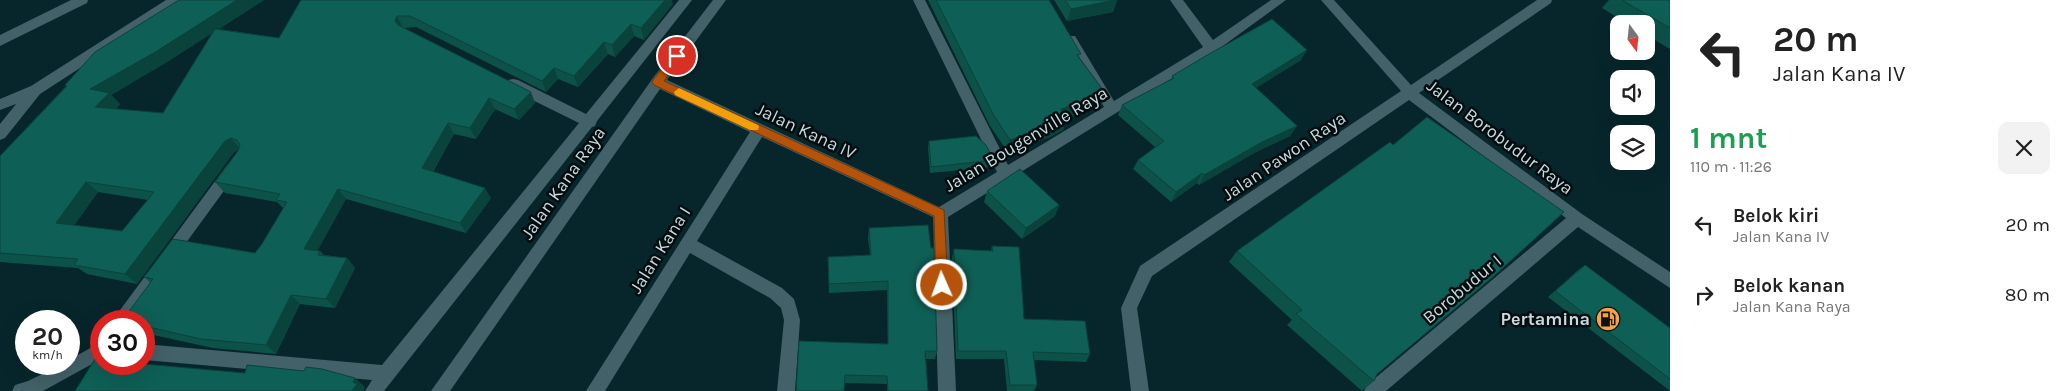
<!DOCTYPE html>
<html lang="id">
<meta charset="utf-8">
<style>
:root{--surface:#fff;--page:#f2f2f2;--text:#222;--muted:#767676}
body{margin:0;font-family:Karla,sans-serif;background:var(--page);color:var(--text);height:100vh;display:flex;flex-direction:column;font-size:19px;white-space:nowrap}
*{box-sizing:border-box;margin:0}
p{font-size:16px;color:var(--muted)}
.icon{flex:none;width:28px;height:28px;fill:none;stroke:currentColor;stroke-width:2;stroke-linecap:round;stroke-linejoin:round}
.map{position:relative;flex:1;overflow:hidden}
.side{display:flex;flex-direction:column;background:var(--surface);width:400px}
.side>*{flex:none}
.banner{background:#fff;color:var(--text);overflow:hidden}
.needle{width:32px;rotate:165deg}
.tools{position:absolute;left:1610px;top:15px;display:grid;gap:10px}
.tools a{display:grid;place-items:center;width:45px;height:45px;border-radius:10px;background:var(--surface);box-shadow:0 5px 20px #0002;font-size:25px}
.speed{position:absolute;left:15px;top:310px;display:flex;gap:10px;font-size:25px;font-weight:700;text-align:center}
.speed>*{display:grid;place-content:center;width:65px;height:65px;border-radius:50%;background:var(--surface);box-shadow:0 5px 20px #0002;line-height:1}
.speed small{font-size:12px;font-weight:400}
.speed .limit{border:8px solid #d22;background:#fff;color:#111}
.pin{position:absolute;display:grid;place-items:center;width:42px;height:42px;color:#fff;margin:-21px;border:2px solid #fff;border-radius:50%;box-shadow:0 1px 5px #0007}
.me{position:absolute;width:55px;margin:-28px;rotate:358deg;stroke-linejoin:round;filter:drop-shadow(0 0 4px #0008)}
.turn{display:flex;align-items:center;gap:18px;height:105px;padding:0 20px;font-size:22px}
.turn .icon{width:65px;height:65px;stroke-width:2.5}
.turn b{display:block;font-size:35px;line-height:42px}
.round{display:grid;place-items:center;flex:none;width:52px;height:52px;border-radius:10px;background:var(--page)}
.head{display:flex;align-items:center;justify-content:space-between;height:85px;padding:0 20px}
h1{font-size:30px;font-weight:700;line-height:38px;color:#1e9e55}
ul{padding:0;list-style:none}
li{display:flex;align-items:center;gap:15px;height:70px;padding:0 20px}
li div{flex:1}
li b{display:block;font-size:19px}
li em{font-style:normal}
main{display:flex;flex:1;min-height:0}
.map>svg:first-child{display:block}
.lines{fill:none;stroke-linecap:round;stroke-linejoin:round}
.minor{fill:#436168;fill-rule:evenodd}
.wall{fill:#0c5249;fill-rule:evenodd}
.shaded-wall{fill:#0a423c}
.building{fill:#0e5f55;stroke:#0a423c;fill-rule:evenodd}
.route{fill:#b45309;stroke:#753606}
.slow{fill:#f59e0b}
.labels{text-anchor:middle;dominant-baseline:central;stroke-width:5;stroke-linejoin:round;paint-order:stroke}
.street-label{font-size:18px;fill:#c8d8dc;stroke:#030d0f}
.poi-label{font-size:18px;font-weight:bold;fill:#c8d8dc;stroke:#030d0f;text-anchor:end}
</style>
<main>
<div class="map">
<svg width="1670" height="391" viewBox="0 0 1670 391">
<rect width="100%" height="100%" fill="#07262b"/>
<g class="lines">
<path class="minor" d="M71 0H88L87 3 0 46V35Z
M166 0H181L180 3 40 94 5 138 0 140V124L16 104 0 110V99L31 86Z
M679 0H692L597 121 595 126 592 127 384 391H365L372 380 144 360V344L382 365 579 123 508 88 506 84 508 80 513 79 518 80 586 114Z
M713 0H726L667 80 939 207 997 172 913 0H925L1008 165 1104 107 1063 39 1065 36H1075L1114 101 1203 47 1170 0H1183L1213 40 1271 0H1286L1216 51 948 217 956 391H938L933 217 762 137 697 241 782 288 794 299 800 320 795 391H777L784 320 781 308 770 298 690 253 605 391H586L750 132 660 89 450 391H431L653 78Z
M1321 0H1334L1411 85 1537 0H1552L1551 3 1419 93 1582 214 1670 272V288L1578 227 1386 391H1364L1367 385 1566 218 1409 100 1152 276 1137 308 1149 391H1131L1121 308 1140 266 1401 91Z
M232 163 237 165 239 169 237 173 129 321H112L227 165Z
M101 342V359L43 391H12L15 385 28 381 63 364H69V360Z"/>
</g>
<path class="wall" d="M179 0H264L219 29 279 38 301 0 673 4 644 40 634 36 615 57 608 54 578 87 558 79 546 92 416 27 404 28 535 103 519 120 495 109 476 139 454 134 433 172 491 198 466 233 346 199 317 251H320L324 255 347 258 355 268 335 308 300 304 276 354 213 348 144 333V321L151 283 144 277 255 253 262 244 283 208 277 202 225 193 215 182 239 150 234 152 137 284 87 274 78 268 0 262V156L66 86 65 85ZM212 33 163 113 116 109 120 104 111 95 167 62ZM98 192 148 200 122 231 74 225Z
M928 0H1049L1080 58 1106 94 1101 106 1067 118 1063 130 1050 137 1007 151 990 126Z
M1054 0H1117L1113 12 1067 21Z
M1609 0H1670V49L1646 35V24H1628L1602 8Z
M1301 60 1256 88 1297 126 1290 136 1256 152 1199 185 1197 183 1171 202 1133 169 1138 160 1155 147 1118 115 1122 105 1171 80 1172 76Z
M929 141 994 160 992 167 930 173 928 148Z
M987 191 1059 205 1055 216 1022 239 984 202Z
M869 228 937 351 935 359H926L928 391H887V384L845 383 799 341 888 344 887 290 829 293 828 257 870 255 868 238Z
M992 246 1024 319 1090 354 1086 362 1034 360 1037 385 1034 391H1007L1004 359H956L952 258 954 249 991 251Z
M1237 251 1377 374 1374 381 1362 391 1287 325 1292 320 1229 262Z
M1585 265 1670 328V391L1548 297 1577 271Z"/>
<path class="shaded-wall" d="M237 0H264L167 62 111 95 120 104 107 118 95 107 90 89Z
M665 0H672L673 4 644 40 641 28Z
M1115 0H1117L1113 12 1067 21 1071 9Z
M397 16 403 28 401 33 395 21Z
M631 24 634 36 615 57 612 45Z
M604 42 608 54 578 87 574 76Z
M1307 50 1301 60 1246 94 1252 84Z
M554 68 558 79 546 92 542 81Z
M531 92 535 103 519 120 514 109Z
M1106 94 1101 106 1067 118 1063 130 1050 137 1007 151 1010 140 1061 109Z
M489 98 495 109 476 139 470 128Z
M448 123 454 134 428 179 422 168Z
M1297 126 1290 136 1256 152 1199 185 1204 175 1262 142Z
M231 138 240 149 234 152 137 284 125 274 225 141Z
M1202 173 1197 183 1171 202 1176 192Z
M86 182 98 192 69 233 56 223Z
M485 188 491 198 466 233 460 223Z
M338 189 346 199 313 259 304 249Z
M1059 205 1055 216 1022 239 1026 228Z
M347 258 355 268 335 308 326 299Z
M291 295 300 304 276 354 266 345Z
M355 378 365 387 364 390V391H352L353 382Z"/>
<path class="building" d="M179 0H237L157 51 90 89 109 93 95 107 163 113 215 29 279 38 301 0H665L641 28 631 24 612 45 604 42 574 76 554 68 542 81 410 16H397L395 21 398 25 531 92 514 109 489 98 470 128 448 123 422 168 485 188 460 223 338 189 304 249 320 251 318 255 347 258 326 299 291 295 266 345 201 339 144 326V321H122L153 279 144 277 173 239 255 253 262 244 287 202 276 200 280 194 215 182 238 151 240 145 237 140 231 138 225 141 125 274 74 265 78 259 0 253V156L67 86 65 85 95 52ZM86 182 154 192 122 231 56 223Z
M936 0H1049L1081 54 1077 55 1106 94 1061 109 1067 118 1054 125 1010 140 993 114Z
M1065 0H1115L1071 9Z
M1622 0H1670V28Z
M1272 19 1307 50 1252 84 1297 126 1262 142 1204 175 1202 173 1176 192 1138 160 1164 141 1122 105 1174 78 1172 76 1209 54Z
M1427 117 1564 212 1494 276 1377 374 1374 381 1296 314 1302 310 1237 251 1390 142 1393 145Z
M976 136 986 145 994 160 931 167 929 141Z
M1020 169 1059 205 1026 228 987 191Z
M928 225 931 248H934L937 351H925L928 391H888L887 376 845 375 844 391H796L799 341 888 344V281L829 284 828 257 871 255 869 228Z
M992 246 1019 247 1024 319 1085 321 1090 354 1033 352 1037 385H1010L1006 351H958L954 249 993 251Z
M1585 265 1670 328V379L1555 291Z
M95 359 101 360V364H144L245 373 247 365 304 371 306 367 322 369 355 378 353 382 357 384 352 391H75Z"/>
<path class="route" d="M677 53 682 56 664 81 944 210 948 285 947 288 942 290 938 288 936 285 934 216 654 85 652 82 654 79 673 54Z"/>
<path class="slow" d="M679 88 758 125 759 127 758 130H750L675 95 674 92Z"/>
<defs>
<g id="fuel-disc" transform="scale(1.25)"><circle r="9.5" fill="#f7a149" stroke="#030d0f"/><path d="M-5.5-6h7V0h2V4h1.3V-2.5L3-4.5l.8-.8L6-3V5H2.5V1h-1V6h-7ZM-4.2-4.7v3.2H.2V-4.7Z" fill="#111"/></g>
</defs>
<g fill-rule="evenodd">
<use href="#fuel-disc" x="1608" y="319"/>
</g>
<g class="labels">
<g class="street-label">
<text transform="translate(806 131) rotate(25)">Jalan Kana IV</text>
<text transform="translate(1500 137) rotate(37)">Jalan Borobudur Raya</text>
<text transform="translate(1026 139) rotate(-31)">Jalan Bougenville Raya</text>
<text transform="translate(1284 156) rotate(-34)">Jalan Pawon Raya</text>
<text transform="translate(563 183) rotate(-55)">Jalan Kana Raya</text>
<text transform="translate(660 250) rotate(-58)">Jalan Kana I</text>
<text transform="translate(1462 289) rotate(-40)">Borobudur I</text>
</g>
<g class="poi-label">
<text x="1590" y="319">Pertamina</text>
</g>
</g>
</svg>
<div class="tools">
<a><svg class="needle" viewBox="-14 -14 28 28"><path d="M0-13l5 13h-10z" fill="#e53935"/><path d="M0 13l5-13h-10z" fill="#767676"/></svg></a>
<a><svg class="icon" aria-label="sound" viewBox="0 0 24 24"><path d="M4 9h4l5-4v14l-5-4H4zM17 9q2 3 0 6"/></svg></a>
<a><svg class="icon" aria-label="layers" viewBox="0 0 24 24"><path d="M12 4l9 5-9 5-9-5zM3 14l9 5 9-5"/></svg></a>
</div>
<div class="speed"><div>20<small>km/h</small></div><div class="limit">30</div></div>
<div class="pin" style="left:677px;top:56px;background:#d93025"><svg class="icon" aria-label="arrive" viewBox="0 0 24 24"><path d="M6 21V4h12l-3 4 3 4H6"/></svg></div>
<svg class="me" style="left:942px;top:285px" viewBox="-20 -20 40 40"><circle r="17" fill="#b45309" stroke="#fff" stroke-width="3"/><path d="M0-11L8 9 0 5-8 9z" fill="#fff"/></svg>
</div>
<section class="side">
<div class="banner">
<div class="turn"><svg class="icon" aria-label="left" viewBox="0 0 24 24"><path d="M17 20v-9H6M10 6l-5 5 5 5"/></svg><div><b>20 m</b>Jalan Kana IV</div></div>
</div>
<div class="head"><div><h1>1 mnt</h1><p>110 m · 11:26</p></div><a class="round"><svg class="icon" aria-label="close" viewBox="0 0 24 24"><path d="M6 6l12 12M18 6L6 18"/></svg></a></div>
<ul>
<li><svg class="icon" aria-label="left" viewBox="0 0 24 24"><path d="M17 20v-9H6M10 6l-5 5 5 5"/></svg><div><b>Belok kiri</b><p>Jalan Kana IV</p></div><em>20 m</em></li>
<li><svg class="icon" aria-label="right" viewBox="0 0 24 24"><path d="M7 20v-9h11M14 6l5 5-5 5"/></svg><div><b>Belok kanan</b><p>Jalan Kana Raya</p></div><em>80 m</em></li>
</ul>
</section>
</main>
